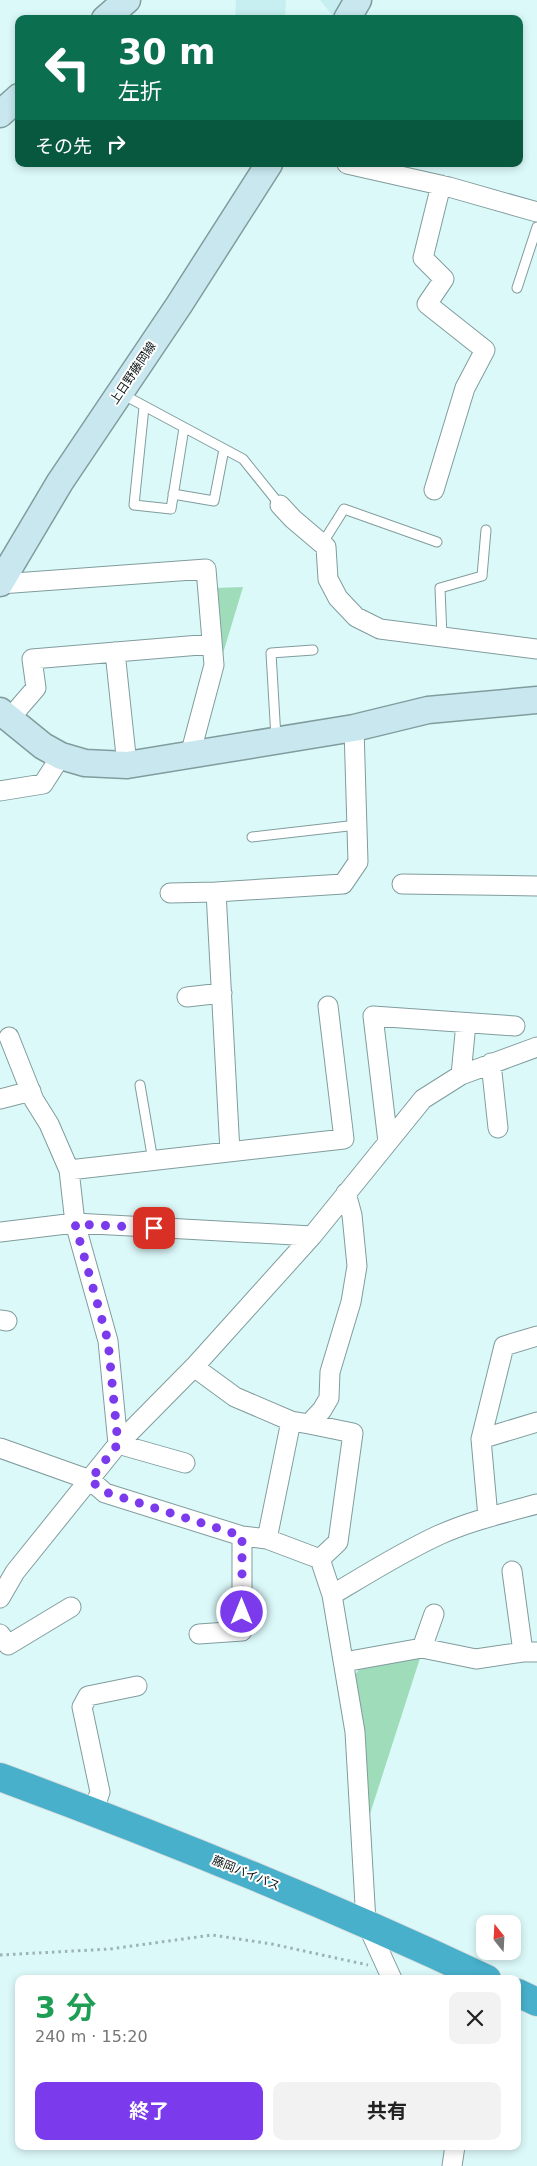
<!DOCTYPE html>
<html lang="ja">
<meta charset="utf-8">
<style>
:root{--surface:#fff;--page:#f2f2f2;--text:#222;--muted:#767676;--accent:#7c3aed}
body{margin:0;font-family:"DejaVu Sans","Noto Sans JP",sans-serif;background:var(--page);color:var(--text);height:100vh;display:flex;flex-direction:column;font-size:19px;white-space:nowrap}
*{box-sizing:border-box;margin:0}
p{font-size:16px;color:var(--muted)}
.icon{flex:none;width:28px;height:28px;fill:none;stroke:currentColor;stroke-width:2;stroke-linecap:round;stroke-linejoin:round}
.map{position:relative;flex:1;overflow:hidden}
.sheet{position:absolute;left:15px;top:1975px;width:506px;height:175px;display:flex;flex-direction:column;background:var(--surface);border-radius:10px;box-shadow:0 2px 8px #0003}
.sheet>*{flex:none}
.banner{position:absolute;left:15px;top:15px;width:508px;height:152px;border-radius:10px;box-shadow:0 2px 8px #0003;background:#0b6e4f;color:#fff;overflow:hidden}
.needle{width:32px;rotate:342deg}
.fabs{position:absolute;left:476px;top:1915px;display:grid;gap:10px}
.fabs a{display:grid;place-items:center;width:45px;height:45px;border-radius:10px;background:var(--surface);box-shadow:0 2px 8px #0003;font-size:25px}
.pin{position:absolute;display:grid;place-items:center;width:42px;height:42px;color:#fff;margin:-21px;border-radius:10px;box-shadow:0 2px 8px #0006}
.me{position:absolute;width:55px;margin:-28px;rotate:0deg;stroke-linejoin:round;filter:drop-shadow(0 0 4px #0008)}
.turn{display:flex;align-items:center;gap:18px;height:105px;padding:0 20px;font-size:22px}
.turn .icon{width:65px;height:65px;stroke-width:2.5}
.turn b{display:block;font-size:35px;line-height:42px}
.then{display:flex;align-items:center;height:48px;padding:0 20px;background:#0003;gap:10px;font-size:19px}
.round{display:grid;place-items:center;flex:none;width:52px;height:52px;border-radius:10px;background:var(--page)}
.overview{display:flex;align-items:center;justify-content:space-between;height:85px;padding:0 20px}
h1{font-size:30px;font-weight:700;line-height:38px;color:#1e9e55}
.button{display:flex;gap:10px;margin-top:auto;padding:10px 20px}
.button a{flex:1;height:58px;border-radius:10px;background:var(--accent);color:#fff;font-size:20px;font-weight:700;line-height:58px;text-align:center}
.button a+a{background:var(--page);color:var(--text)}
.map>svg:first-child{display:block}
.built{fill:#c7eef0}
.green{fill:#9fdcba}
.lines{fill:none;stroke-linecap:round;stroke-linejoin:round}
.lane-casing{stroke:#819c9d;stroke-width:11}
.street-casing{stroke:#819c9d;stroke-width:21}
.secondary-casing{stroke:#819c9d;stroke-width:29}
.highway-casing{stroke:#dcdddd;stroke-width:30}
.path{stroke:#9bb3b3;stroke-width:3;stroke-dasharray:2.5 4;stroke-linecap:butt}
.lane{stroke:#fff;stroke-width:9}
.street{stroke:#fff;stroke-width:19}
.secondary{stroke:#c8e7ef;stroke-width:26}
.highway{stroke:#48b0cb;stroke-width:28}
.route{stroke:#7c3aed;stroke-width:9;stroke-dasharray:0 16.2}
.labels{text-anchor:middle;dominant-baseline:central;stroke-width:4;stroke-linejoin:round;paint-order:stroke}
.street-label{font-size:12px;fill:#050f0f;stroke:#fff}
</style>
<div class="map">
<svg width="537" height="2166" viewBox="0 0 537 2166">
<rect width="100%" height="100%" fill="#dcf9fa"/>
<path class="built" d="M236 0H286L285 19H235Z
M320 0H342L333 16Z"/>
<path class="green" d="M243 587 221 660 215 588Z
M421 1655 368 1820 355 1675 362 1665Z"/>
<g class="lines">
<g class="lane-casing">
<path id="lane" d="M517 288 537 227
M122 394 243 459 280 505
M144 407 134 505 171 509 184 428
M173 494 214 501 224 449
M322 544 344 509 437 542
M442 637 440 588 482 576 486 530
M276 738 271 653 313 650
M252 837 357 825
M140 1085 153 1161"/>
</g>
<g class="street-casing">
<path id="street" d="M347 164 449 187 537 212
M434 490 465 388 485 350 427 304 444 279 423 258 441 185
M280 505 293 519 326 547 328 579 338 598 356 617 380 629 537 649
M0 584 206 569 214 665 190 755
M115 652 127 765
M10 718 36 688 32 659 212 644
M0 791 43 784 61 756
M402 884 537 886
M170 893 216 892
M187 997 222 993
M9 1037 34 1100 49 1124 69 1170 75 1223 108 1341 118 1444 185 1463
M491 1063 498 1128
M461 1075 466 1023
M0 1099 31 1091
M388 1142 373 1016 515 1026
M230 1152 216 892 343 884 358 862 354 728
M69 1170 344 1139 328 1006
M0 1232 75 1223 312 1236
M0 1320 7 1321
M194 1367 235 1397 291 1421 309 1424 322 1410 329 1398 330 1372 351 1302 357 1266 352 1215 346 1193
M309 1424 353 1433 338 1542 320 1559
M481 1439 537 1422
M0 1448 90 1480 105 1493 242 1536 267 1539 320 1559 332 1595 355 1732 366 1922 392 1979
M488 1517 481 1439 504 1346 537 1336
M267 1539 291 1421
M512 1571 523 1652
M332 1595C367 1574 402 1552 439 1535 470 1521 504 1513 537 1504
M0 1598 15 1572 118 1444 194 1367 312 1236 423 1099 461 1075 537 1047
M0 1634 8 1645 71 1607
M199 1634 242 1631V1536
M422 1648 434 1614
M344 1662 422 1648 476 1659 523 1652H537
M93 1812 100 1792 82 1707 88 1696 137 1686
M452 2166 455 2146"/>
</g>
<g class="secondary-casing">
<path id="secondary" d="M105 19 127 0
M347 19 358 0
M0 114 19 97
M0 583 60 482 179 305 269 164
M0 711 43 746 61 756 85 763 127 765 354 728 428 710 537 700"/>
</g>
<g class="highway-casing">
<path id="highway" d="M0 1777C165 1838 328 1904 487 1979
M518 1993 537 2002"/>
</g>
<path class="path" d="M0 1955 110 1949 212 1935 272 1944 368 1965"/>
<use href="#lane" class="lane"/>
<use href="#street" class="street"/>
<use href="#secondary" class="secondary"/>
<use href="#highway" class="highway"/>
</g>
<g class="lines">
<path class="route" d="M154 1228 75 1224 108 1341 118 1444 90 1480 105 1492 242 1536V1612"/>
</g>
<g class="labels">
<g class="street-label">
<text transform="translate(133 373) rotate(-56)">上日野藤岡線</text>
<text transform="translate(246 1873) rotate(22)">藤岡バイパス</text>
</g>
</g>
</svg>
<div class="fabs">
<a><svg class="needle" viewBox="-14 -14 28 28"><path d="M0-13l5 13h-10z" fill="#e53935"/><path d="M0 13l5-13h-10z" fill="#767676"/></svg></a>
</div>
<div class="pin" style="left:154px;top:1228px;background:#d93025"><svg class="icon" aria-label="arrive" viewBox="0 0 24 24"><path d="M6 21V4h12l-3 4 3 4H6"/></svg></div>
<svg class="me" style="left:242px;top:1612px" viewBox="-20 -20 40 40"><circle r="17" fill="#7c3aed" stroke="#fff" stroke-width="3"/><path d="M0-11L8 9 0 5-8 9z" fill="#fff"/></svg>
<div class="banner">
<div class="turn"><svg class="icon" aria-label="left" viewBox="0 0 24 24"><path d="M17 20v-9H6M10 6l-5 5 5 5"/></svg><div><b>30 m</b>左折</div></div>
<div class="then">その先<svg class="icon" aria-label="right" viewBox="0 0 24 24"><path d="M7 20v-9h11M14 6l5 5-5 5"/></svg></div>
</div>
<section class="sheet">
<div class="overview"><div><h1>3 分</h1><p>240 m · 15:20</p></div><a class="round"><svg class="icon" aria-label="close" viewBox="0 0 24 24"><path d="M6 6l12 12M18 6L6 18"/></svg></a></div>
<div class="button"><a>終了</a><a>共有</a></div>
</section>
</div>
